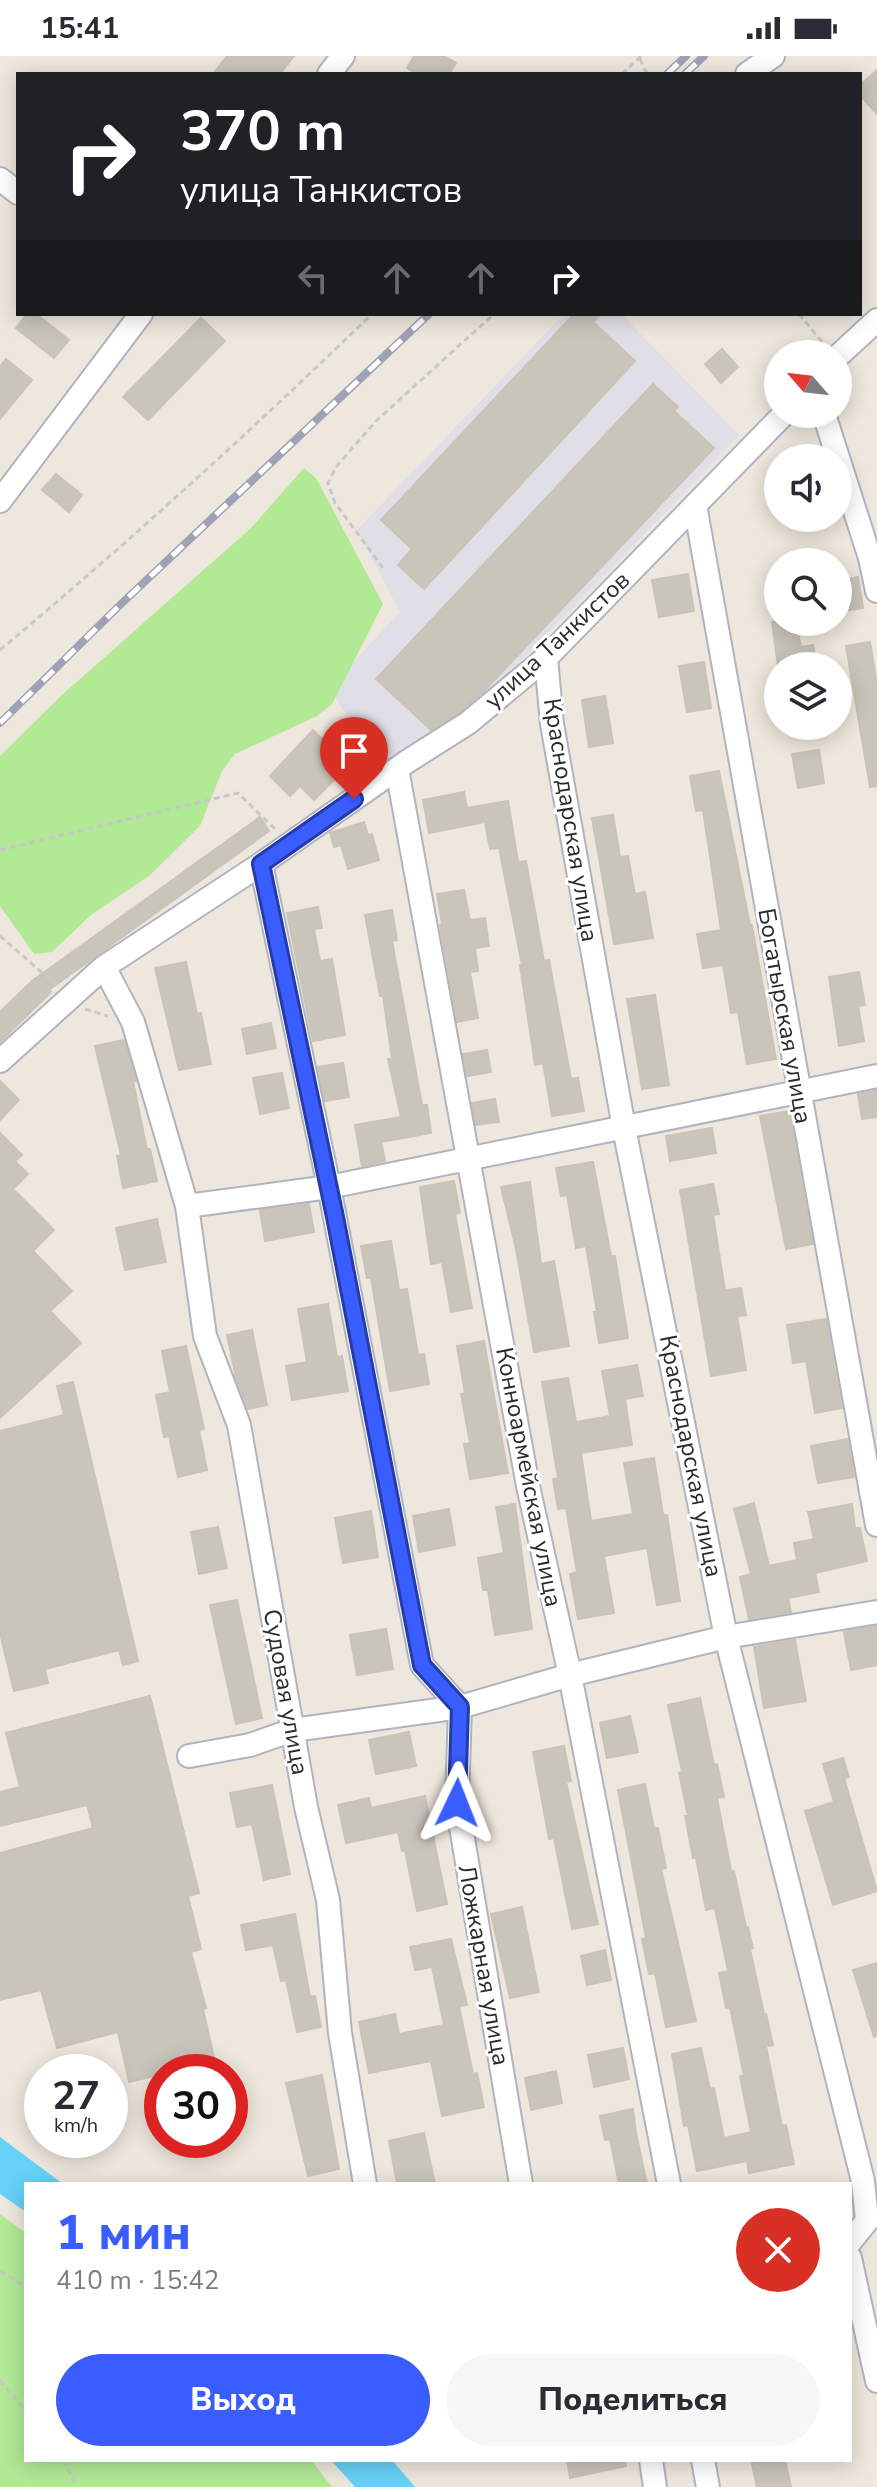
<!DOCTYPE html>
<html lang="ru">
<meta charset="utf-8">
<style>
:root{--surface:#fff;--page:#f7f7f7;--text:#2b2b33;--muted:#7c7c81;--accent:#395dff}
body{margin:0;font-family:"Nunito Sans",sans-serif;background:var(--page);color:var(--text);height:100vh;display:flex;flex-direction:column;font-size:30px;white-space:nowrap}
*{box-sizing:border-box;margin:0}
p{font-size:26px;color:var(--muted)}
.icon{flex:none;width:44px;height:44px;fill:none;stroke:currentColor;stroke-width:2;stroke-linecap:round;stroke-linejoin:round}
.map{position:relative;flex:1;overflow:hidden}
.drawer{position:absolute;left:24px;top:2126px;width:828px;height:280px;display:flex;flex-direction:column;background:var(--surface);border-radius:0px;box-shadow:0 4px 20px #0003}
.drawer>*{flex:none}
.banner{position:absolute;left:16px;top:16px;width:846px;height:244px;border-radius:0px;box-shadow:0 4px 20px #0003;background:#202124;color:#fff;overflow:hidden}
.needle{width:52px;rotate:298deg}
.tools{position:absolute;left:764px;top:284px;display:grid;gap:16px}
.tools a{display:grid;place-items:center;width:88px;height:88px;border-radius:50%;background:var(--surface);box-shadow:0 4px 20px #0003;font-size:40px}
.speed{position:absolute;left:24px;top:1998px;display:flex;gap:16px;font-size:40px;font-weight:700;text-align:center}
.speed>*{display:grid;place-content:center;width:104px;height:104px;border-radius:50%;background:var(--surface);box-shadow:0 4px 20px #0003;line-height:1}
.speed small{font-size:20px;font-weight:400}
.speed .limit{border:12px solid #d22;background:#fff;color:#111}
.pin{position:absolute;display:grid;place-items:center;width:68px;height:68px;color:#fff;margin:-82px -34px;border-radius:50% 50% 50% 0;rotate:-45deg;box-shadow:0 0 8px #0007}
.pin .icon{rotate:45deg}
.me{position:absolute;width:88px;margin:-44px;rotate:2deg;stroke-linejoin:round;filter:drop-shadow(0 0 6px #0008)}
.turn{display:flex;align-items:center;gap:28px;height:168px;padding:0 32px;font-size:36px}
.turn .icon{width:104px;height:104px;stroke-width:2.5}
.turn b{display:block;font-size:56px;line-height:68px}
.lanes{display:flex;align-items:center;height:76px;padding:0 32px;background:#0003;justify-content:center;gap:40px;direction:ltr}
.lanes .off{opacity:.35}
.round{display:grid;place-items:center;flex:none;width:84px;height:84px;border-radius:42px;background:var(--page)}
.headline{display:flex;align-items:center;justify-content:space-between;height:136px;padding:0 32px}
h1{font-size:48px;font-weight:800;line-height:60px;color:var(--accent)}
.action{display:flex;gap:16px;margin-top:auto;padding:16px 32px}
.action a{flex:1;height:92px;border-radius:48px;background:var(--accent);color:#fff;font-size:32px;font-weight:800;line-height:92px;text-align:center}
.action a+a{background:var(--page);color:var(--text)}
.status{display:flex;justify-content:space-between;align-items:center;height:56px;padding:0 40px;background:var(--surface);direction:ltr}
.status svg{height:22px;fill:currentColor}
.map>svg:first-child{display:block}
.industrial{fill:#e0dee6}
.green{fill:#b1e995}
.water{fill:#68d1f8}
.building{fill:#c9c5bb;stroke:#cac3b6;stroke-width:2}
.lines{fill:none;stroke-linecap:round;stroke-linejoin:round}
.minor-casing{stroke:#b1b3c0;stroke-width:26}
.path{stroke:#c8c8c8;stroke-width:3;stroke-dasharray:6 4;stroke-linecap:butt}
.minor{stroke:#fff;stroke-width:22}
.rail-casing{stroke:#9fa2b7;stroke-width:8}
.rail{stroke:#fff;stroke-width:5;stroke-dasharray:15;stroke-linecap:butt}
.route-casing{stroke:#253ca6;stroke-width:20}
.route{stroke:#395dff;stroke-width:14}
.labels{text-anchor:middle;dominant-baseline:central;stroke-width:6;stroke-linejoin:round;paint-order:stroke}
.street-label{font-size:24px;fill:#2b2b2b;stroke:#fff}
</style>
<div class="status"><b>15:41</b><svg viewBox="0 0 49 12"><path d="M0 12V9h3v3zM5 12V6h3v6zM10 12V3h3v9zM15 12V0h3v12zM26 1h20v11H26zM47 4h2v5h-2z"/></svg></div>
<div class="map">
<svg width="877" height="2431" viewBox="0 0 877 2431">
<rect width="100%" height="100%" fill="#eee7dd"/>
<path class="industrial" d="M564 258H621L739 379 617 507 464 662 384 708 338 647 332 629 400 556 357 474Z"/>
<path class="green" d="M304 412 316 422 383 548 332 648 317 660 235 698 222 715 200 770 150 819 91 859 52 896 34 898 0 850V700L63 638 251 472Z
M0 2158 26 2177V2404H311L332 2431H0Z"/>
<path class="water" d="M0 2081 63 2128H26V2156L0 2138Z
M331 2404H392L415 2431H355Z"/>
<path class="building" d="M227 0H294L280 18H213Z
M414 0H444L456 7 449 18H418L407 12Z
M877 14V58L860 39V29Z
M27 258H36L69 284 54 302 16 272Z
M574 258H601L593 266 635 305 424 533 398 509 412 493 381 464Z
M201 262 225 285 148 364 123 341Z
M722 293 738 311 721 327 705 308Z
M6 303 32 324 0 363V311Z
M653 328 678 351 674 355 714 392 482 637 460 656 431 674 376 623Z
M56 418 82 439 69 456 42 434Z
M688 518 694 555 659 561 652 524Z
M858 521 863 552 838 556V525Z
M772 566H796L801 591 813 589 817 610H778Z
M870 586 877 628V730L870 731 846 590Z
M704 606 711 652 687 656 679 610Z
M605 640 613 687 589 691 582 644Z
M313 674 334 695 324 704 339 719 314 744 300 730 290 740 270 720Z
M819 694 824 727 798 732 792 698Z
M719 715 750 869H752L776 1003 747 1008 738 956 731 957 723 909 703 912 697 878 721 874 703 754 696 755 690 720Z
M464 736 467 752 508 745 518 806 526 805 544 905 549 904 571 1023 578 1022 584 1055 552 1060 543 1007 535 1009 520 909H522L499 792 490 793 485 766 429 777 423 744Z
M613 759 620 801 628 800 635 838 645 836 653 882 614 888 592 762Z
M260 761 269 775 49 934 51 936 0 986V956L32 925Z
M364 766 368 779 372 778 379 804 348 813 341 789 334 791 330 777Z
M464 834 470 864 485 862 489 890 475 892 478 915 470 916 478 962 457 966 440 869 442 868 437 838Z
M318 851 322 872 314 873 320 905 332 903 345 979 313 985 287 857Z
M392 854 397 884 392 885 422 1049H427L431 1077 381 1086 385 1105 362 1110 355 1069 401 1061 388 1003H392L383 940H380L365 859Z
M186 906 197 958 201 957 211 1008 179 1014 155 912Z
M859 916 865 949 858 950 864 985 839 990 829 921Z
M655 939 669 1029 642 1033 627 943Z
M271 967 276 992 247 998 242 973Z
M124 984 136 1025H133L147 1094 150 1093 157 1125 123 1132 117 1100 121 1099 95 990Z
M487 994 491 1016 467 1020 463 998Z
M343 1007 349 1041 325 1045 318 1011Z
M282 1017 289 1052 260 1058 253 1022Z
M0 1025 19 1044 0 1064Z
M877 1034V1061L862 1063 858 1038Z
M495 1043 499 1066 476 1069 472 1047Z
M789 1055 813 1188 786 1193 760 1060Z
M712 1072 716 1097 670 1105 666 1080Z
M0 1077 22 1099 15 1105 28 1118 13 1133 54 1174 33 1195 72 1235 50 1255 81 1287 0 1362Z
M593 1106 611 1200H615L628 1282 599 1287 594 1256H597L586 1190 576 1192 567 1139 561 1140 556 1112Z
M454 1125 460 1157 455 1158 472 1252 451 1256 442 1206 431 1208 420 1131Z
M530 1126 541 1208 554 1205 569 1290 534 1296 516 1193 501 1131Z
M713 1128 719 1158 713 1159 725 1234 741 1232 746 1259 737 1260 746 1314 711 1320 680 1134Z
M309 1148 314 1176 265 1185 260 1154Z
M157 1163 166 1206 125 1214 116 1172Z
M391 1185 399 1234 407 1233 418 1299 424 1298 429 1328 390 1335 371 1222H367L361 1190Z
M328 1248 337 1301 342 1300 348 1335 292 1344 286 1310 307 1306 298 1253Z
M826 1263 842 1352 815 1357 806 1305 793 1307 787 1269Z
M252 1274 267 1349 248 1353 236 1322 227 1279Z
M484 1285 508 1417 470 1423 464 1388 470 1387 461 1338 465 1337 457 1290Z
M186 1290 204 1373 199 1374 207 1414 178 1421 169 1380 164 1381 156 1339 170 1336 162 1295Z
M637 1309 643 1340 625 1343 632 1389 581 1397 591 1465 633 1458 624 1407 654 1402 663 1459H667L680 1545 657 1549 647 1492 604 1500 614 1557 578 1563 570 1518 577 1516 566 1452 558 1453 553 1423 558 1422 542 1326 568 1322 576 1366 610 1360 602 1315Z
M73 1326 138 1605 123 1609 119 1594 45 1613 48 1627 14 1635 0 1577V1375L64 1359 57 1330Z
M848 1383 854 1421 818 1427 811 1390Z
M754 1447 769 1510 797 1504 794 1487 814 1483 808 1456 852 1448 855 1472H860L867 1505 815 1517 819 1536 788 1542 791 1556 749 1563 740 1521 751 1518 734 1453Z
M515 1448 532 1573 495 1579 488 1534H483L478 1502 504 1497 496 1451Z
M449 1453 455 1489 419 1496 413 1460Z
M371 1455 378 1501 343 1507 335 1462Z
M218 1471 227 1512 199 1518 191 1476Z
M237 1544 262 1662 236 1668 210 1549Z
M877 1570V1609L851 1614 844 1576Z
M386 1573 393 1613 357 1619 350 1579Z
M795 1584 806 1645 764 1652 754 1591Z
M150 1640 199 1837 188 1840 201 1893 191 1896 206 1952 203 1953 215 2006 162 2016V2018L129 2026 118 1976 57 1992 41 1934 0 1944V1797L93 1772 87 1749 0 1770V1736L20 1731 6 1677Z
M700 1642 714 1709 717 1708 724 1741 717 1742 731 1815H734L746 1871H748L753 1892 750 1893 764 1958H766L773 1989 766 1990 782 2070 786 2069 794 2108 749 2117 747 2105 697 2115 688 2069 684 2070 672 1998 701 1992 710 2033 714 2032 724 2082 751 2076 740 2020H744L730 1951 726 1952 719 1917 728 1915 715 1852 706 1854 696 1802H693L685 1760H688L679 1717 682 1716 668 1649Z
M630 1660 638 1696 607 1702 600 1667Z
M409 1676 416 1710 376 1718 369 1684Z
M564 1690 571 1725 566 1726 598 1868 572 1873 554 1782 549 1783 533 1696Z
M843 1702 849 1721 844 1722 877 1835 833 1849 805 1755 834 1746 823 1708Z
M645 1728 654 1772H658L666 1812 661 1813 696 1965 666 1971 655 1917 649 1918 642 1883 646 1882 618 1734Z
M272 1729 290 1818 264 1824 252 1768 237 1771 230 1737Z
M425 1740 447 1848 417 1855 405 1794 402 1795 398 1776 346 1787 338 1749 369 1742 371 1752Z
M522 1851 539 1936 510 1942 491 1858Z
M295 1858 310 1941 315 1940 321 1971 297 1976 286 1924 281 1925 273 1889 246 1894 241 1869Z
M451 1883 467 1949 459 1950 473 2018 477 2017 484 2051 442 2060 431 2005 369 2017 359 1966 395 1958 399 1978 444 1969 432 1911 415 1914 410 1891Z
M605 1894 611 1924 587 1929 581 1900Z
M877 1907V1980L874 1981 853 1914Z
M623 1992 629 2023 594 2031 588 1999Z
M556 2015 562 2047 531 2054 525 2022Z
M322 2019 339 2113 308 2120 286 2027Z
M633 2053 636 2077 647 2128H619L610 2083 605 2084 600 2060Z
M424 2077 435 2128H397L389 2085Z
M567 2404H625L626 2410 570 2422Z
M751 2404H785L791 2431H757Z"/>
<g class="lines">
<g class="minor-casing">
<path id="minor" d="M329 18 343 0
M747 18 773 0
M0 123 18 137
M838 300 877 264
M824 358 870 502 877 535
M0 445 141 258
M695 449 877 1469
M546 602 552 668 624 1072 726 1581 863 2125 867 2165 850 2186
M397 713 528 1430 570 1619 669 2128
M261 808 329 1131 422 1609 460 1651 457 1747 521 2128
M104 911 133 966 187 1150 329 1131 877 1020
M0 1005 104 911 261 808 408 705 468 667 546 602 784 358
M187 1150 205 1280 239 1369 306 1751 328 1844 340 1977 365 2128
M189 1700 250 1689 293 1674 460 1651 570 1619 726 1581 877 1556
M850 2202 877 2325
M651 2404 655 2431
M703 2404 708 2431"/>
</g>
<path class="path" d="M640 3 647 18
M622 18 641 0
M799 258 823 287
M383 512 335 447 328 427 336 411 376 365 494 258
M0 594C128 487 252 374 372 258
M0 794 238 737 275 773
M0 880 55 928
M85 953 108 960
M0 2215 26 2231
M0 2324 26 2355
M63 2404 77 2431"/>
<use href="#minor" class="minor"/>
<g class="rail-casing">
<path id="rail" d="M667 18 686 0
M685 18 704 0
M0 667 121 548 429 258"/>
</g>
<use href="#rail" class="rail"/>
</g>
<g class="lines">
<g class="route-casing">
<path id="route" d="M354 743 261 808 335 1161 422 1609 460 1651 457 1747"/>
</g>
<use href="#route" class="route"/>
</g>
<g class="labels">
<g class="street-label">
<text transform="translate(557 584) rotate(-43)">улица Танкистов</text>
<text transform="translate(571 764) rotate(81)">Краснодарская улица</text>
<text transform="translate(785 960) rotate(80)">Богатырская улица</text>
<text transform="translate(691 1400) rotate(79)">Краснодарская улица</text>
<text transform="translate(529 1421) rotate(79)">Конноармейская улица</text>
<text transform="translate(286 1636) rotate(80)">Судовая улица</text>
<text transform="translate(484 1909) rotate(80)">Ложкарная улица</text>
</g>
</g>
</svg>
<div class="tools">
<a><svg class="needle" viewBox="-14 -14 28 28"><path d="M0-13l5 13h-10z" fill="#e53935"/><path d="M0 13l5-13h-10z" fill="#7c7c81"/></svg></a>
<a><svg class="icon" aria-label="sound" viewBox="0 0 24 24"><path d="M4 9h4l5-4v14l-5-4H4zM17 9q2 3 0 6"/></svg></a>
<a><svg class="icon" aria-label="search" viewBox="0 0 24 24"><circle cx="10" cy="10" r="6"/><path d="M15 15l6 6"/></svg></a>
<a><svg class="icon" aria-label="layers" viewBox="0 0 24 24"><path d="M12 4l9 5-9 5-9-5zM3 14l9 5 9-5"/></svg></a>
</div>
<div class="speed"><div>27<small>km/h</small></div><div class="limit">30</div></div>
<div class="pin" style="left:354px;top:743px;background:#d93025"><svg class="icon" aria-label="arrive" viewBox="0 0 24 24"><path d="M6 21V4h12l-3 4 3 4H6"/></svg></div>
<svg class="me" style="left:457px;top:1747px" viewBox="-20 -20 40 40"><path d="M0-17L14 15 0 8-14 15z" fill="#395dff" stroke="#fff" stroke-width="4"/></svg>
<div class="banner">
<div class="turn"><svg class="icon" aria-label="right" viewBox="0 0 24 24"><path d="M7 20v-9h11M14 6l5 5-5 5"/></svg><div><b>370 m</b>улица Танкистов</div></div>
<div class="lanes"><svg class="icon off" aria-label="left" viewBox="0 0 24 24"><path d="M17 20v-9H6M10 6l-5 5 5 5"/></svg><svg class="icon off" aria-label="ahead" viewBox="0 0 24 24"><path d="M12 20V5M6 11l6-6 6 6"/></svg><svg class="icon off" aria-label="ahead" viewBox="0 0 24 24"><path d="M12 20V5M6 11l6-6 6 6"/></svg><svg class="icon" aria-label="right" viewBox="0 0 24 24"><path d="M7 20v-9h11M14 6l5 5-5 5"/></svg></div>
</div>
<section class="drawer">
<div class="headline"><div><h1>1 мин</h1><p>410 m · 15:42</p></div><a class="round" style="background:#d93025;color:#fff"><svg class="icon" aria-label="close" viewBox="0 0 24 24"><path d="M6 6l12 12M18 6L6 18"/></svg></a></div>
<div class="action"><a>Выход</a><a>Поделиться</a></div>
</section>
</div>
